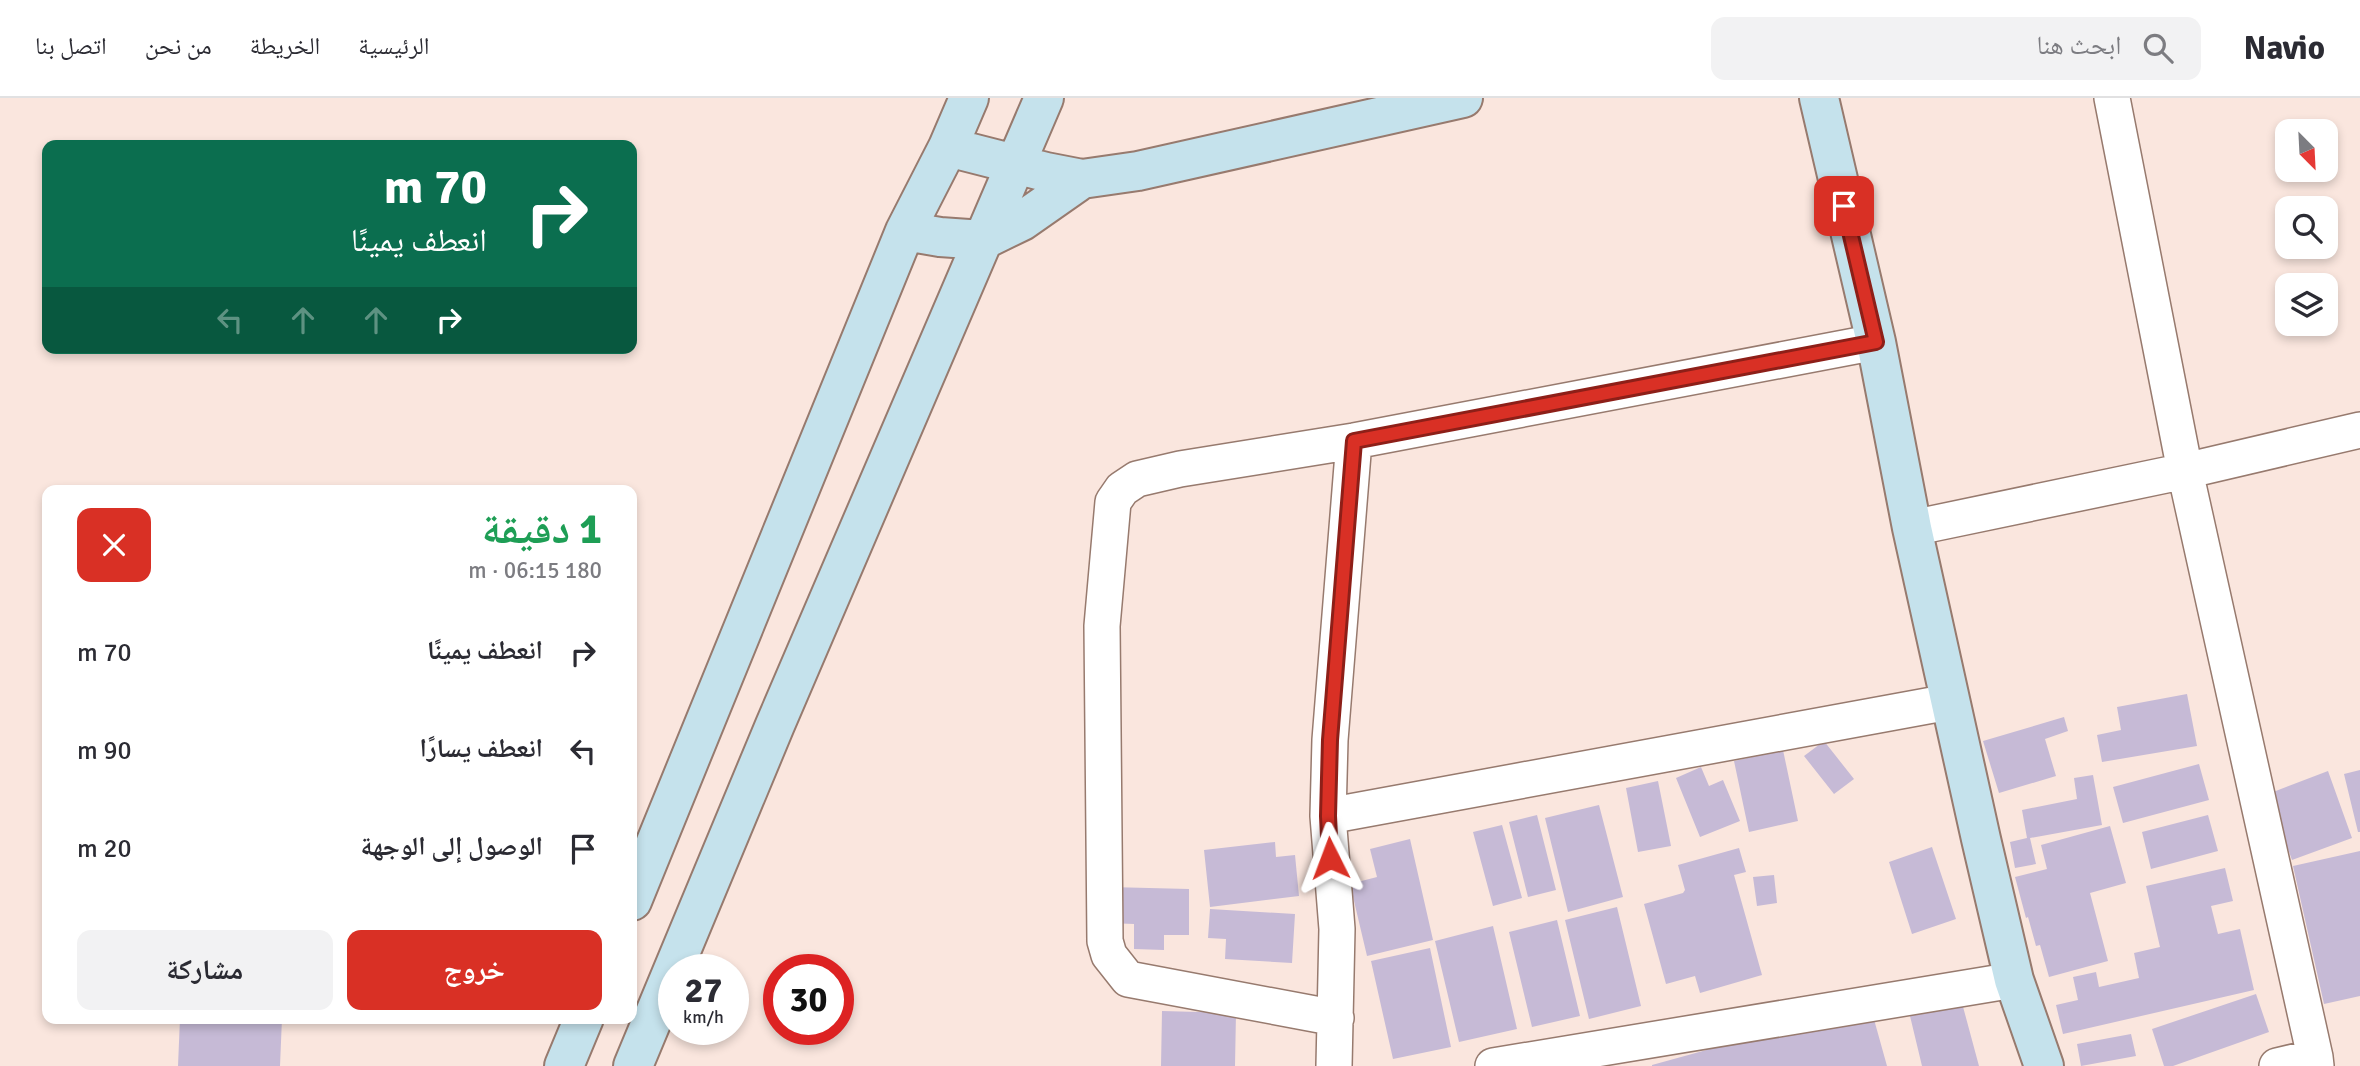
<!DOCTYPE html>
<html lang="ar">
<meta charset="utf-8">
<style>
:root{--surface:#fff;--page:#f2f2f3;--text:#2b2b33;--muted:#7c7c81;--line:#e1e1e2;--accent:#d93025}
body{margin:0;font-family:Signika,"Noto Naskh Arabic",sans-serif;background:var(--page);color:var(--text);direction:rtl;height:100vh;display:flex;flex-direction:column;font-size:26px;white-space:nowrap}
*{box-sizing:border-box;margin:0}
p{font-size:23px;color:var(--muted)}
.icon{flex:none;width:38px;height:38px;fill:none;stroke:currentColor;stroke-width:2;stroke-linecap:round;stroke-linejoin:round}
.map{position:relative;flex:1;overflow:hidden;direction:ltr}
.details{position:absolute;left:42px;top:387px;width:595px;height:539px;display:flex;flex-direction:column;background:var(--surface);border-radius:14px;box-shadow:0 4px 10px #0003;direction:rtl}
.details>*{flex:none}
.guide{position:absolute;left:42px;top:42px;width:595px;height:214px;border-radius:14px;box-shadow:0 4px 10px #0003;direction:rtl;background:#0b6e4f;color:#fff;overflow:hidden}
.needle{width:46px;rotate:156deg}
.tools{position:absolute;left:2275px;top:21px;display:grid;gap:14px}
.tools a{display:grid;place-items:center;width:63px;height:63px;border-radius:14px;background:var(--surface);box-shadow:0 4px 10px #0003;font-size:35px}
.speed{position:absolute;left:658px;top:856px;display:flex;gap:14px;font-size:35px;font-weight:700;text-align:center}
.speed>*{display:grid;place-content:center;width:91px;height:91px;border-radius:50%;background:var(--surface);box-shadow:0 4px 10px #0003;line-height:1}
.speed small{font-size:18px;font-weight:400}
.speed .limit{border:10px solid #d22;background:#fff;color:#111}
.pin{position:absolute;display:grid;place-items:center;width:60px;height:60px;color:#fff;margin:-30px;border-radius:14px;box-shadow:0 4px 10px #0006}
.me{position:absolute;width:77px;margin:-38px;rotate:357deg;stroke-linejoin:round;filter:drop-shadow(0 0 5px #0008)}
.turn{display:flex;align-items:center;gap:24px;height:147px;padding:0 35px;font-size:32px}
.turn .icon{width:91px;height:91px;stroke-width:2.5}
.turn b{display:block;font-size:49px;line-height:60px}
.lanes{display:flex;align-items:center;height:66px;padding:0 35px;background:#0003;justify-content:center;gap:35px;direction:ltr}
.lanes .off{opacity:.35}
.round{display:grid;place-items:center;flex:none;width:74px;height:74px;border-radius:14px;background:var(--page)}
.headline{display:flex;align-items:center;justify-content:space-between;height:119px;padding:0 35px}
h1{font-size:42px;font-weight:700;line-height:52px;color:#1e9e55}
.button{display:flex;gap:14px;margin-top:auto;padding:14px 35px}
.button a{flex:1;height:80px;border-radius:14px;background:var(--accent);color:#fff;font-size:28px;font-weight:700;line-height:80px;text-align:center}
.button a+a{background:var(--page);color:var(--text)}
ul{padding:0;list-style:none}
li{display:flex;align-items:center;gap:21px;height:98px;padding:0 35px}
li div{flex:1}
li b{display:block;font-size:26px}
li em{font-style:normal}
header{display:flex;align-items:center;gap:42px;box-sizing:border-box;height:98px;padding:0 35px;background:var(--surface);border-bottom:2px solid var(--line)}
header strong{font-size:33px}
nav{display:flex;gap:38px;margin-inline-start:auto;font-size:24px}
.search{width:490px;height:63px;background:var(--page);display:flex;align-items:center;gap:18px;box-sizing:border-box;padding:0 24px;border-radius:14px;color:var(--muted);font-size:26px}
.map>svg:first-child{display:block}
.building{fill:#c6bad6}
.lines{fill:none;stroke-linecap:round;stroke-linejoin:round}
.street-casing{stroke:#977a6e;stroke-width:38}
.secondary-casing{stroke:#977a6e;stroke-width:42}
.street{stroke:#fff;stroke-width:35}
.secondary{stroke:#c5e2ec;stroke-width:38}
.route-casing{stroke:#8d1f18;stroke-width:18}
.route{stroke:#d93025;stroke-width:12}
</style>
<header>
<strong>Navio</strong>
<div class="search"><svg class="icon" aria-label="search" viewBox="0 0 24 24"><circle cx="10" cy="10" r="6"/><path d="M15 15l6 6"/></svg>ابحث هنا</div>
<nav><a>الرئيسية</a><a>الخريطة</a><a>من نحن</a><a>اتصل بنا</a></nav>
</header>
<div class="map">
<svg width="2360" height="968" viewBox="0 0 2360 968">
<rect width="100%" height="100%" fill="#fae6de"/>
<path class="building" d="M2187 596 2197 648 2102 664 2097 637 2121 632 2117 609Z
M2064 619 2068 633 2045 641 2056 678 1999 695 1983 643Z
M1824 643 1854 681 1834 696 1804 658Z
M1783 652 1798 723 1749 734 1734 663Z
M2199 666 2209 702 2123 725 2113 689Z
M1701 669 1709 688 1723 682 1740 723 1700 739 1676 680Z
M2360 672V734H2358L2344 676Z
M2328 673 2352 740 2292 762 2268 696Z
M2093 677 2102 727 2030 740 2036 766 2015 770 2010 744 2027 740 2022 712 2077 701 2074 680Z
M1658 683 1671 748 1638 754 1626 690Z
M1599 707 1623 799 1568 814 1545 720Z
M1537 717 1556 792 1528 799 1509 724Z
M2208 717 2218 753 2151 771 2142 734Z
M1502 727 1522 800 1493 808 1473 734Z
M2110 728 2126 785 2090 795 2108 863 2049 879 2040 847 2036 848 2028 819 2026 820 2015 779 2047 771 2041 747Z
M1410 741 1433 842 1367 858 1350 786 1377 779 1370 751Z
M1275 744 1276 759 1295 757 1299 798 1210 809 1204 752Z
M1932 749 1956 821 1912 836 1889 764Z
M1739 750 1746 774 1734 777 1762 877 1700 895 1695 878 1666 886 1644 806 1683 795 1685 792 1678 767Z
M2360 753V898L2324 906 2293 768Z
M2225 770 2233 803 2211 808 2218 836 2240 831 2254 892 2063 936 2056 907 2078 902 2073 879 2096 874 2099 889 2139 880 2134 855 2160 849 2146 788Z
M1774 777 1777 805 1757 808 1753 779Z
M1109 789 1189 791V837H1164V852L1134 851V826L1108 825Z
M1617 809 1641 908 1589 921 1565 822Z
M1210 811 1295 816 1292 865 1225 861 1226 841 1208 840Z
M1557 822 1580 918 1532 929 1509 834Z
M1493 828 1517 931 1459 944 1435 843Z
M1430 850 1451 949 1393 961 1371 863Z
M2256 896 2269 934 2173 968H2164L2152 931Z
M1962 905 1979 968H1922L1910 918Z
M1870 907 1887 968H1652V967Z
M1162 913 1236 915 1235 968H1161Z
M180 920H282L280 968H178Z
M2131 936 2136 958 2081 968 2077 946Z"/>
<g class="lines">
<g class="street-casing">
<path id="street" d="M2112 0 2185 373 2315 959
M1912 430 2185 373 2360 332
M1328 718 1949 604
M1336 920 1128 881 1109 857 1105 843 1102 528 1113 404 1122 391 1137 381 1180 371 1354 343 1876 244
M1334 968 1337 831 1328 718 1330 642 1354 343
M1493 968 2014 882
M2277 968 2315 959 2316 968"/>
</g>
<g class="secondary-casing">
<path id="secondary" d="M1819 0 1876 244 1912 430 1981 741 2014 882 2044 968
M948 49 1046 74 1082 81 1138 73 1463 0
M905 133 940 139 983 142 1022 123 1082 81
M632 803 905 133 948 49 969 0
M564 968 584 920
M633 968 775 627 1044 0"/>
</g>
<use href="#street" class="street"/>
<use href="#secondary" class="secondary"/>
</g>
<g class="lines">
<g class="route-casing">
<path id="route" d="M1330 760 1328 718 1330 642 1354 343 1876 244 1844 108"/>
</g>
<use href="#route" class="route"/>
</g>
</svg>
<div class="tools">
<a><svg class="needle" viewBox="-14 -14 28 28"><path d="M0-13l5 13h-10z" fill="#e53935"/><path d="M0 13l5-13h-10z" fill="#7c7c81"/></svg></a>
<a><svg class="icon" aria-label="search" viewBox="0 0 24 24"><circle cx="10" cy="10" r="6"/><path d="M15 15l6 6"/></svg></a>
<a><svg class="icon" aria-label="layers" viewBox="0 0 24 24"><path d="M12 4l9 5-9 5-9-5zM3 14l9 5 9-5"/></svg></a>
</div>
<div class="speed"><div>27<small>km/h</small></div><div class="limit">30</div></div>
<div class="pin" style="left:1844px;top:108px;background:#d93025"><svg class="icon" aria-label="arrive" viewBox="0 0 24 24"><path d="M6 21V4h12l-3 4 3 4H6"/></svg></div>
<svg class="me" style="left:1330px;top:760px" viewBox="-20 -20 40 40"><path d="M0-17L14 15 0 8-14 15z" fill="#d93025" stroke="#fff" stroke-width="4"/></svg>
<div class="guide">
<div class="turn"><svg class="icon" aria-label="right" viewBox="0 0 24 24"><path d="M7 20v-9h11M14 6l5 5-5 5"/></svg><div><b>70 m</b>انعطف يمينًا</div></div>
<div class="lanes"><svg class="icon off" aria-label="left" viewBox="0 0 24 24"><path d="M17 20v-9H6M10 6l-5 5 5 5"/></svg><svg class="icon off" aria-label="ahead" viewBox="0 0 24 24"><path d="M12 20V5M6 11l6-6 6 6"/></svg><svg class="icon off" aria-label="ahead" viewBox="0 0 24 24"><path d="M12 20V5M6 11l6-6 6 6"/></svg><svg class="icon" aria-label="right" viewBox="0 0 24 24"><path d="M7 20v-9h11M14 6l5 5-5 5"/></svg></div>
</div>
<section class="details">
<div class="headline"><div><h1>1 دقيقة</h1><p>180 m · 06:15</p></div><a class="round" style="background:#d93025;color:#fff"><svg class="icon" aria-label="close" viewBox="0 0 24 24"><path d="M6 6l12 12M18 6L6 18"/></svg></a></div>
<ul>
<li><svg class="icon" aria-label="right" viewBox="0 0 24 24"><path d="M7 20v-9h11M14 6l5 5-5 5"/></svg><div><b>انعطف يمينًا</b></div><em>70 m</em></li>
<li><svg class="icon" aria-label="left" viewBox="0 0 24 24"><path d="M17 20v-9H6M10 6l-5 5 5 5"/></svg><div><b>انعطف يسارًا</b></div><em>90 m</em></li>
<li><svg class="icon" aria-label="arrive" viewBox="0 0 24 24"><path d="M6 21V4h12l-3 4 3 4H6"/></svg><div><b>الوصول إلى الوجهة</b></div><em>20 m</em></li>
</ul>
<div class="button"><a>خروج</a><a>مشاركة</a></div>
</section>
</div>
